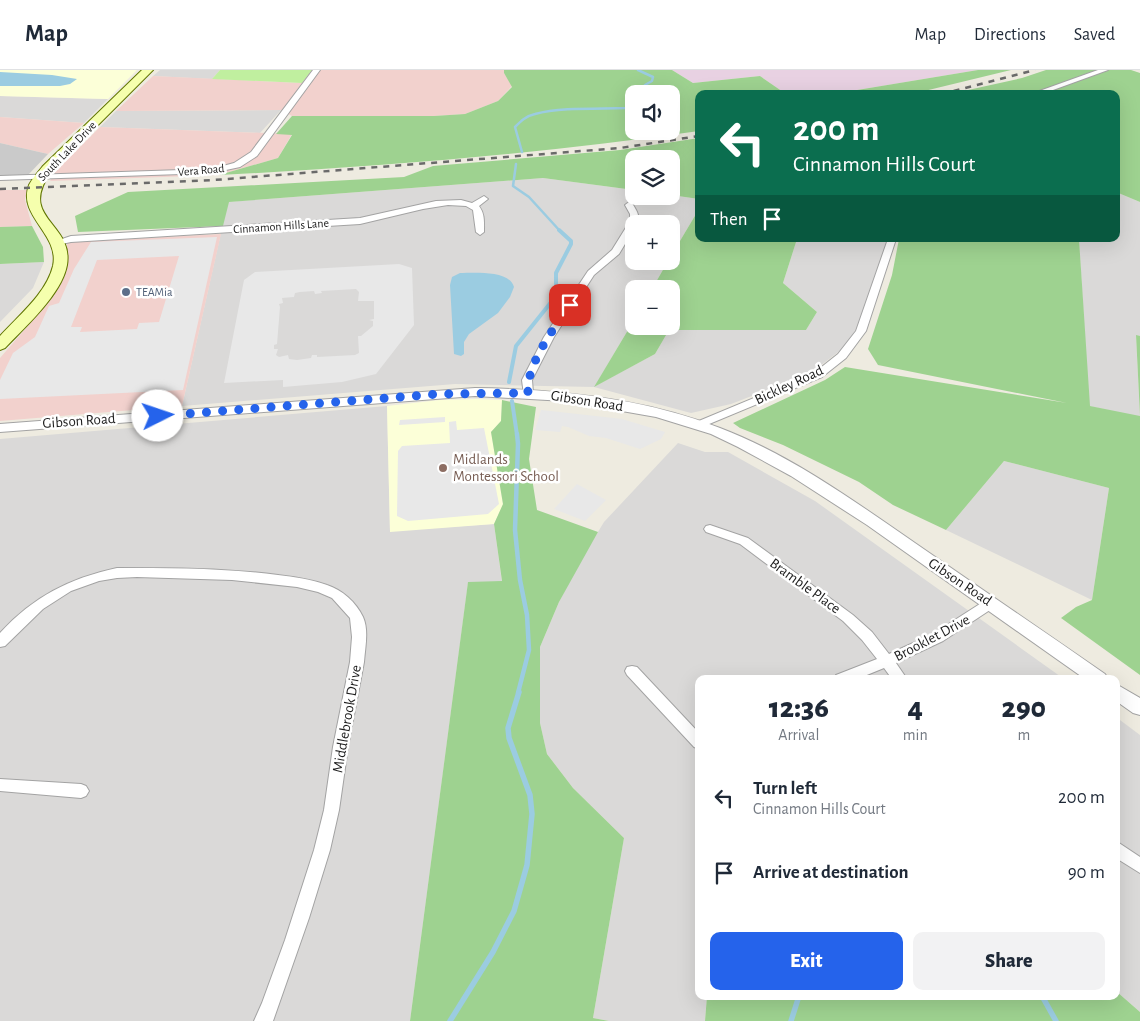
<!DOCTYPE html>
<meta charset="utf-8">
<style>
:root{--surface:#fff;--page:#f2f2f3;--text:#1f2937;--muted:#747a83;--line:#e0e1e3;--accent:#2563eb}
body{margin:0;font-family:"Alegreya Sans",sans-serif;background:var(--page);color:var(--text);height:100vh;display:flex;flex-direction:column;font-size:19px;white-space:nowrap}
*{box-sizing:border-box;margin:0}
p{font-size:16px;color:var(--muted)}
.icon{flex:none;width:28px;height:28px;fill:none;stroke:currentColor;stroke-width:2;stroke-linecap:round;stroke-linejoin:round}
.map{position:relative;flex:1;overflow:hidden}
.side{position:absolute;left:695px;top:605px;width:425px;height:325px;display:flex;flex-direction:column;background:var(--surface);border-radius:10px;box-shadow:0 5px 20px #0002}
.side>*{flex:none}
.hud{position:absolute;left:695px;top:20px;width:425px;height:152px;border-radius:10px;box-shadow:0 5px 20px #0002;background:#0b6e4f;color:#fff;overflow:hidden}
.controls{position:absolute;left:625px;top:15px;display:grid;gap:10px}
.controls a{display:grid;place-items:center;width:55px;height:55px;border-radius:10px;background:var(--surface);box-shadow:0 5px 20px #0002;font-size:25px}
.pin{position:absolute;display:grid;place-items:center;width:42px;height:42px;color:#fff;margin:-21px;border-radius:10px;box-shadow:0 2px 8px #0006}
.me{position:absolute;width:55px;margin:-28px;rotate:86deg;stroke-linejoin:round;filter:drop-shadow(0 0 4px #0008)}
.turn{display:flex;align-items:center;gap:18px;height:105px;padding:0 15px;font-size:22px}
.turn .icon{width:65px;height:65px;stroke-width:2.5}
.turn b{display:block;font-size:35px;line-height:42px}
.then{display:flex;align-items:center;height:48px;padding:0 15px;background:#0003;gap:10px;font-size:19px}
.eta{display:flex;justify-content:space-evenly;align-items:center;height:85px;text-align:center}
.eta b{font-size:30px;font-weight:800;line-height:35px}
.cta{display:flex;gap:10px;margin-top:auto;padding:10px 15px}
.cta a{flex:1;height:58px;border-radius:10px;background:var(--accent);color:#fff;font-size:20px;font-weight:800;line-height:58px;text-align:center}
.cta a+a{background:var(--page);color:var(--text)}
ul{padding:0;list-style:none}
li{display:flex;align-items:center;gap:15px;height:75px;padding:0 15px}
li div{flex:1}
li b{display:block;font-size:19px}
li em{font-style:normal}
header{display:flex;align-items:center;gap:30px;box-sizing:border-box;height:70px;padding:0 25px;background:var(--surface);border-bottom:1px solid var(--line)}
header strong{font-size:24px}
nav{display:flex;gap:28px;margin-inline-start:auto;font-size:18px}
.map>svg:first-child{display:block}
.residential{fill:#dad9d8}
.commercial{fill:#f2d1cd}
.industrial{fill:#e8d1e2}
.education{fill:#fcffd8}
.religious{fill:#cacaca}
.grass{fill:#c0ef9f}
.forest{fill:#9ed290;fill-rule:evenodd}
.parking{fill:#e8e8e8;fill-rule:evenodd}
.water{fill:#9bcce1}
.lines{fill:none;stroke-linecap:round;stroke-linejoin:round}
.stream-far3{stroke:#9bcce1;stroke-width:2.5}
.stream-far2{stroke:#9bcce1;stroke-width:4}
.stream-far1{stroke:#9bcce1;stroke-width:4.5}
.stream{stroke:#9bcce1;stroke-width:5.5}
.minor-casing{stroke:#a3a3a3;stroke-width:2}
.tertiary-casing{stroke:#a3a3a3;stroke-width:2}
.secondary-casing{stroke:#607500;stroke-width:2}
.minor{fill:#fff;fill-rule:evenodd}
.tertiary{fill:#fff;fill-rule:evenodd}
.secondary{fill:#f5ffad;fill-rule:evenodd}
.rail{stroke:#6a6a6a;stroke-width:2.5;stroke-dasharray:6 6;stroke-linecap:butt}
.route{stroke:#2563eb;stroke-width:9;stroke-dasharray:0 16.2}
.service-dot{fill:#5c6f8a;stroke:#fff;stroke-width:2}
.education-dot{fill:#8d6e63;stroke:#fff;stroke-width:2}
.labels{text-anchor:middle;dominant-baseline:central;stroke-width:5;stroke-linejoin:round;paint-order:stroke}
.far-street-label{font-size:12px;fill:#1c1c1c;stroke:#fff}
.far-service-label{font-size:12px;fill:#4e5e75;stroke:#fff;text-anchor:start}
.street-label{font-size:15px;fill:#1c1c1c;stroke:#fff}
.education-label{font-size:15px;fill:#785e54;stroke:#fff;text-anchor:start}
</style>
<header>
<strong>Map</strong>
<nav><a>Map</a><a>Directions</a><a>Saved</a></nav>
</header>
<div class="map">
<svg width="1140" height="951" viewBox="0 0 1140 951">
<rect width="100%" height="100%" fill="#eeebe0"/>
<path class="residential" d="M160 0H220L212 9 153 6Z
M0 26 101 29H108L84 53 0 47Z
M281 40 260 63 100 57 116 41Z
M543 108 634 120V126L671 125 699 129V139L671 186V154H634V191H668L652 219H634V250L595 316 655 284 669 260H806L817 242 783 213 797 169H889L859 254 846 276 820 296 788 312 731 334 691 343 594 317 455 314 182 336 228 132Z
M1116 122 1140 132V266H1136L1140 347 1089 336 1079 169H1116Z
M44 192 33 218 0 252V194Z
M387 336 390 461 494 454 502 512 468 513 410 951H0V369Z
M678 373 705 382H728L815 431 1064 609H699V926H707L705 951H609L593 948 624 768 573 718 547 684 540 653V577L559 532 578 495 604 452Z
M1004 391 1109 418 1092 530 946 460Z
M1116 647 1140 665V942L1116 921Z"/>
<path class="commercial" d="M312 0H504V3L512 16 498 31 465 44 434 46H292L281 40 116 41 153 6 301 13Z
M0 47 84 53 48 84 0 73Z
M100 57 292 64 278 88 219 105 50 111 56 101Z
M0 120H27L25 130 32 156 0 157Z
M221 164 182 336 0 351V288L52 228 64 208 67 172Z"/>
<path class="industrial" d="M672 0H978L833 24H786L760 6 693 13Z"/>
<path class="education" d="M0 0H137L108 29 0 26Z
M477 329 502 330 501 351 491 362 503 435 494 454 390 462 387 336 440 330Z"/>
<path class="religious" d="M0 73 48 84 28 105H0Z"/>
<path class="grass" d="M220 0H312L302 13 212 9Z"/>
<path class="forest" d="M504 0H672L693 13 760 6 786 24H699V61C540 84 379 97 219 105L278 88 292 65 276 64 292 46H434L465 44 498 31 512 17 504 3ZM634 24H671V61H634Z
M978 0H1011L912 24H833Z
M1046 0H1131L1140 3V132L1116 122V24H950L1022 8Z
M699 68V129L671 125V89H634V120L543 108 229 132 223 156 78 162 75 146 128 122 404 107 433 96 620 80Z
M699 139V169H797L783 213 817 242 806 260H669L655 284 594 317 634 250V256H671V219H652L668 191H671V186Z
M32 156 43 177 44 192 0 194V157Z
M899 169H1079L1090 336 1140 346 1136 265 1140 266V605L1061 548 1076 537 1092 530 1109 418 1004 391 946 460 893 435 859 412 783 375 740 358 733 353 825 310 845 297 1067 333 878 295 868 279 892 205Z
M502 330 536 337 529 389 537 440 598 462 559 532 540 577V653L547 684 573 718 624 768 593 948 609 951H410L468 512 502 511 494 454 503 434 491 362 501 351Z
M1116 921 1140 942V951H705L707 926H1116Z"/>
<path class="parking" d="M217 167 183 320 0 329V310L13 283 35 267 49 236 59 233 74 199 91 172ZM179 186 159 252 139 253 137 259 80 262 82 257H71L97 190Z
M399 194 412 198 414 255 376 304 342 312 283 317V310L224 313 244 210 255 202ZM356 219 359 222 358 231H374V249L369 250 373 251V256L361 266H358L359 283 355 285 317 287V285H312L311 288 297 290 289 289 288 285 279 287 276 285 278 279H274V275L277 274 280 237 279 234 283 233 282 228 294 227 295 223 300 222 314 221 315 224 322 223 321 221Z
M541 340 622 349 665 362 661 369 640 379 606 368 589 366 568 357 562 356 560 362 535 360Z
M445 347V352L399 355 400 350Z
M456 351 457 360 484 358 499 434 488 444 408 451 397 446 398 381 402 376 450 373 449 352Z
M577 414 606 430 585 451 554 439Z"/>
<path class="water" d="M0 2 52 5 77 9 70 14 60 16H0Z
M460 203C474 203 510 200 514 217L510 227 498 243 469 264 464 272V284L461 286 454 284 450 215 452 207Z"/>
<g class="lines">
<path class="stream-far3" d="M637 24 645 15 652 11 653 7 638 0
M522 82 515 57C521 51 526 46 535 44 561 37 598 39 626 38L634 27
M516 94 513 116 529 127 560 161"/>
<path class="stream-far2" d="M509 312 516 276 556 226V203L571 174V171L559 160
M512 331 517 365"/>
<path class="stream-far1" d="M517 364 518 374 515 460 520 510 527 545 529 580 518 623"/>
<path class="stream" d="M1042 926 1056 951
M450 951 493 882 514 841 527 795 532 744 530 725 509 668 508 658 519 622
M791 951 799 926"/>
<g class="minor-casing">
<path id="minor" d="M313 0H320L257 86 240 97 212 103 0 110V106L212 99 234 93 251 82Z
M1098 0H1108L1042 24H1031Z
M484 126 488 129 479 136C485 144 484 152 484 162L480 165 476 162 473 140 466 136 448 135 423 139 360 154 71 172 57 175 53 172 71 166 360 148 436 131 461 130 472 133Z
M629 132 632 133C636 140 641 146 637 154H634V159L619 184 594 205 554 267 532 310 533 323 528 326 524 325 522 310 544 267 588 201 612 180 630 151V144L625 135Z
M888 169H896L866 261 846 288 822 307 702 357H694L692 355 694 353 814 303 838 284 856 261Z
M710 455 748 468 853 545 872 562 889 584 933 564 986 530H996L998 533 996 536 943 571 896 593 907 609H892L884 598 857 609H834L836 605 877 589 862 570 843 551 740 474 706 462 704 459 706 456Z
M117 498C170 498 225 498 278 505 294 507 311 509 327 515 342 520 356 532 363 547 369 560 365 578 364 592L348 677 339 740 330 780 309 848 273 951H254L262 933 285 870 314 780 324 740 333 677 350 592 352 567 350 548 332 528 318 522 297 517 232 510 137 507 117 508 99 511 71 521 43 539 5 576 0 577V563C33 527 70 508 117 498Z
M632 596 637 597 699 663V679L694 677 627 605 625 601 627 597Z
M0 709 81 714 86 716 89 721 86 726 81 728 0 721Z
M1116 771 1140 787V803L1116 788Z"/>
</g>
<g class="tertiary-casing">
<path id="tertiary" d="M475 318C558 319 643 328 720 358 791 385 854 431 915 473 978 517 1042 560 1105 604L1108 609H1085L867 455 791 406 738 377 711 364 656 347 565 331 475 326 0 362V354Z
M1116 614 1140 628V645L1133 643 1116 631Z"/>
</g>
<g class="secondary-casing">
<path id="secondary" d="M142 0H153L51 102C17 149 74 152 67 195 62 224 25 257 5 278L0 280V266C18 246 46 224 53 196 60 164 17 146 29 115 32 109 38 102 43 96Z"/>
</g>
<use href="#minor" class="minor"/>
<use href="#tertiary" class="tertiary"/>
<use href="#secondary" class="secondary"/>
<path class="rail" d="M942 24 1035 0
M0 119 214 110 620 78 699 66"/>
</g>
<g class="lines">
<path class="route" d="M158 346 438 324 528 323C526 295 554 258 570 235"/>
</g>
<circle class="service-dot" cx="126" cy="222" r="5"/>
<circle class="education-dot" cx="443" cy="398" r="5"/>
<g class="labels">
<g class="far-street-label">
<text transform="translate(67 81) rotate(-46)">South Lake Drive</text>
<text transform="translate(201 100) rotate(-5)">Vera Road</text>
<text transform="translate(281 156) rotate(-4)">Cinnamon Hills Lane</text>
</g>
<g class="far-service-label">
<text x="136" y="222">TEAMia</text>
</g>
<g class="street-label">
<text transform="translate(789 315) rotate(-25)">Bickley Road</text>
<text transform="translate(587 331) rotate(9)">Gibson Road</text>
<text transform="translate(79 351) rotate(-4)">Gibson Road</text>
<text transform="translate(960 512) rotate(34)">Gibson Road</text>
<text transform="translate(805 516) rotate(36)">Bramble Place</text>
<text transform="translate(932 568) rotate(-28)">Brooklet Drive</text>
<text transform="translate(347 649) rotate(-80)">Middlebrook Drive</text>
</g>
<g class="education-label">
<text x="453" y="389">Midlands<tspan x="453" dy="17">Montessori School</tspan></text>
</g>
</g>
</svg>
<div class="controls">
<a><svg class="icon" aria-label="sound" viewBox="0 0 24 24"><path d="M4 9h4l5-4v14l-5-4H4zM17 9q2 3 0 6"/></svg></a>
<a><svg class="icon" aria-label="layers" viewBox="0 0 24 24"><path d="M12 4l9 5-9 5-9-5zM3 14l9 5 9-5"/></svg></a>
<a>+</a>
<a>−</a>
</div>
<div class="pin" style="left:570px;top:235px;background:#d93025"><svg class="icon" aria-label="arrive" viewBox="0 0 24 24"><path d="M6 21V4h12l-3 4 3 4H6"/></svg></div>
<svg class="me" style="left:158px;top:346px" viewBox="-20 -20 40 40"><circle r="19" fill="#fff"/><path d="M0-13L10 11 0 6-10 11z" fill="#2563eb"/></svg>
<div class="hud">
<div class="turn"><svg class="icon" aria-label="left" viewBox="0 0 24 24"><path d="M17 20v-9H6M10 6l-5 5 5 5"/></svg><div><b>200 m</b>Cinnamon Hills Court</div></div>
<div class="then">Then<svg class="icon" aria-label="arrive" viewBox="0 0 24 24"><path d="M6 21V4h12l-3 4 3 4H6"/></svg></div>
</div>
<section class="side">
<div class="eta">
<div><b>12:36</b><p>Arrival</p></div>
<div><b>4</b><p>min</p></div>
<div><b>290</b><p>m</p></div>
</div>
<ul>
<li><svg class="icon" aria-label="left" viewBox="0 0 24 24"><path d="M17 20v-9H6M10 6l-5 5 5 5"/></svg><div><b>Turn left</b><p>Cinnamon Hills Court</p></div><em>200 m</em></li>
<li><svg class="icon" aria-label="arrive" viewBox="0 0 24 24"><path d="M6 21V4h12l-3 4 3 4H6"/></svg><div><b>Arrive at destination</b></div><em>90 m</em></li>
</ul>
<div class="cta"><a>Exit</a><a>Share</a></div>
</section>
</div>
